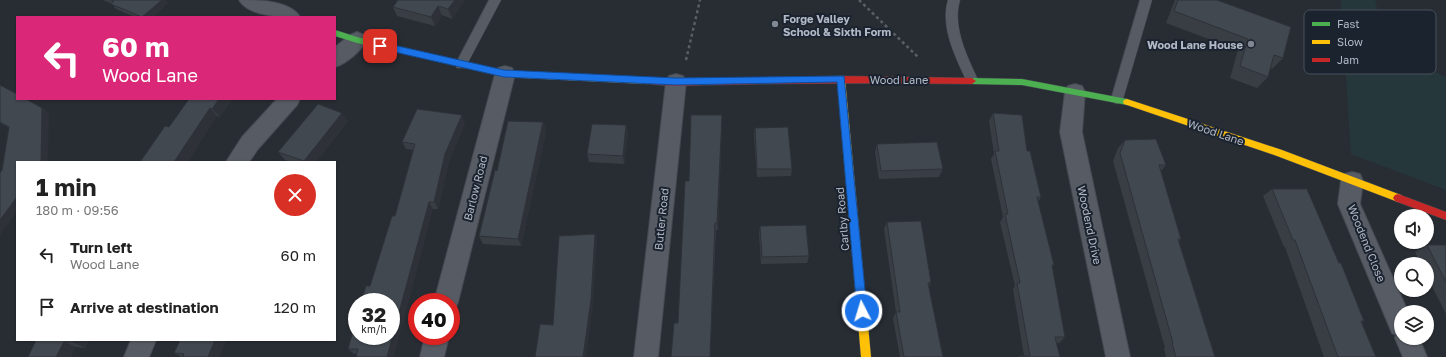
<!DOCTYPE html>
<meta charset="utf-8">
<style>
:root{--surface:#fff;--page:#f6f6f6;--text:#222;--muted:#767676}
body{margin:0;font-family:"Golos Text",sans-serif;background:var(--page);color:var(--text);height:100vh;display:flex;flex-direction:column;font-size:15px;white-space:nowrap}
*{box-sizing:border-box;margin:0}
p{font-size:13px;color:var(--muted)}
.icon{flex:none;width:22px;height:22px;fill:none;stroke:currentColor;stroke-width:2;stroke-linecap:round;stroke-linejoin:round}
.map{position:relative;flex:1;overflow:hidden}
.sheet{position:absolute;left:16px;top:161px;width:320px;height:180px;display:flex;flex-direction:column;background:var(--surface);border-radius:0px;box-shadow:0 1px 3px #0004}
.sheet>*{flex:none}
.banner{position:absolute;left:16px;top:16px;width:320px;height:84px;border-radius:0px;box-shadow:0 1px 3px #0004;background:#db2777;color:#fff;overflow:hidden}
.controls{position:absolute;left:1394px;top:209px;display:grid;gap:8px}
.controls a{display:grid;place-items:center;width:40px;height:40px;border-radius:50%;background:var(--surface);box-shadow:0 1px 3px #0004;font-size:20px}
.speed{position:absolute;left:348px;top:293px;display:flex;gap:8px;font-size:20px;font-weight:700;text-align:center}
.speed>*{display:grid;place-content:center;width:52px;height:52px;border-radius:50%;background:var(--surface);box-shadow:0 1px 3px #0004;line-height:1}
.speed small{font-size:10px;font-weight:400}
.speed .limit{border:6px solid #d22;background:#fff;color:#111}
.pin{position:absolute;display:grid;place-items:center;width:34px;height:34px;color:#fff;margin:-17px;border-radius:8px;box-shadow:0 2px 6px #0006}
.me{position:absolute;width:44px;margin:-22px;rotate:355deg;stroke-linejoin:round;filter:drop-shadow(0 0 3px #0008)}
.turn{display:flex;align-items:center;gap:14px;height:84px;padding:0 20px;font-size:18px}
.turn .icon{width:52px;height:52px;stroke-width:2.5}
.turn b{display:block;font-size:28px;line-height:34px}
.round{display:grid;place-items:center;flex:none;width:42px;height:42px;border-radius:21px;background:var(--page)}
.overview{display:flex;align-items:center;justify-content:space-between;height:68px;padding:0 20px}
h1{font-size:24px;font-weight:700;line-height:30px}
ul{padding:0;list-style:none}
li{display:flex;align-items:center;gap:12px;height:52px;padding:0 20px}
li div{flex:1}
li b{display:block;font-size:15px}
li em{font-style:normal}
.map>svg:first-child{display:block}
.green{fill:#25373a}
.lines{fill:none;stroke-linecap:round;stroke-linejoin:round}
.lane-casing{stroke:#454951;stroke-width:1}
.street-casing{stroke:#454951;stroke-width:2}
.fast-casing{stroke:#454951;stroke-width:1}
.slow-casing{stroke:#454951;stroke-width:1}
.jam-casing{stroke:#454951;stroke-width:1}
.path{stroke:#595f64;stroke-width:2.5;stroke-dasharray:3 3;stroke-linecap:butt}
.lane{fill:#575b63;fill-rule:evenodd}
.street{fill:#575b63;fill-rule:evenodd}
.fast{fill:#4caf50;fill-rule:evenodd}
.slow{fill:#ffc107;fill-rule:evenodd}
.jam{fill:#c62828;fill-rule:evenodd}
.wall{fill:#393e45}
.shaded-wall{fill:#2e3238}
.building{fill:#424850;stroke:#2e3238}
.route{fill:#1a73e8;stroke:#114b97}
.poi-dot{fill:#818893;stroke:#1b232f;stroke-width:1.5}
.labels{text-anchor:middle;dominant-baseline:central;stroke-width:4;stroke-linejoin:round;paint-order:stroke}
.poi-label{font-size:11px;font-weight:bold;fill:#b1b9c6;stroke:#1b232f;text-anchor:start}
.street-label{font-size:11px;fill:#b1b9c6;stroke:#1b232f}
.key{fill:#1b232f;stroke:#48505c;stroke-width:1}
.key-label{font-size:11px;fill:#b1b9c6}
</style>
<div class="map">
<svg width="1446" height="357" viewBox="0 0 1446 357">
<rect width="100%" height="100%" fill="#282d34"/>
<path class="green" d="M1341 0H1375L1388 51 1446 77V190L1351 154Z"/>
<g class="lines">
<g class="lane-casing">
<path id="lane" d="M489 0H501L465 68H457L455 65Z
M948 0H960C952 27 967 56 978 80L976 83H968L966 80C955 56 940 27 948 0Z
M1140 0H1152L1123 99 1121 102 1117 104 1113 102 1111 99Z"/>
</g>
<g class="street-casing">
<path id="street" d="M239 0C257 0 290 0 300 17 283 17 249 17 239 0Z
M357 32 364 35 367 40C361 51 347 63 335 67V47L350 35Z
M505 66 512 68 515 74 458 302 455 310 451 311V302H434L495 74 498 68Z
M676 74 683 76 686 82 658 357H634L666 82 669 76Z
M1075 84 1082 86 1085 92 1082 132 1130 357H1106L1060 132 1065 92 1068 86Z
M277 99H300L297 105 258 149 249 162H226L242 137Z
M1352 172 1360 174 1363 181 1360 204 1408 312H1401V338H1419L1427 357H1403L1395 338 1396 335 1392 333 1338 204 1341 181 1344 174Z
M425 336H449L444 357H420Z
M131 340H156L149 357H124Z"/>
</g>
<g class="fast-casing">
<path id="fast" d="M335 30 357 37 492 68 496 71 492 74 357 43 335 36Z
M972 78 1022 79 1127 99 1131 102 1127 105 1022 85 972 84 968 81Z"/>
</g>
<g class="slow-casing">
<path id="slow" d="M492 68 505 71 648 78 652 81 648 84 505 77 489 73 488 71Z
M841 76 845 79 871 357H861L837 79Z
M1127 99 1282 150 1401 195 1403 198 1401 201 1398 202 1277 156 1124 104 1123 102 1124 100Z"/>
</g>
<g class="jam-casing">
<path id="jam" d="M841 76 972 78 976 81 972 84C884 83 797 83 709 85 699 85 649 88 644 81L648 78 676 79Z
M1398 194 1446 212V220L1395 201 1393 198 1395 195Z"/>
</g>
<path class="path" d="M859 0 918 57
M686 60 700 0"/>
<use href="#lane" class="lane"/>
<use href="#street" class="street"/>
<use href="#fast" class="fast"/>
<use href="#slow" class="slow"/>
<use href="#jam" class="jam"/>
</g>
<path class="wall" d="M103 0H165L168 3 153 17H135L116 9 112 4Z
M465 0 452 19 442 15 435 26 397 16 393 7Z
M1175 0H1217L1283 58 1272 69 1270 68 1268 77 1257 88 1230 78 1238 50 1166 23Z
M0 85 42 108 49 113 2 170 9 128 0 123Z
M189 99H232L220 117 217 116 169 127Z
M993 113 1027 151 1041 197 1038 202 1054 265 1052 268 1065 337 1059 343H1056L1060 357H1018L1019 356H1024L1013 289 1015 286 1000 222 1003 217 991 159 994 154 989 121Z
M348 121 316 162H291L285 160 278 152Z
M543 122 546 131 521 246 483 244 479 236 497 171Z
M465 123 449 161 438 209H433L357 354H354L348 349 395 216 413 150 406 149 402 142Z
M722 123 718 230H716L710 357H671L678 323 689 181Z
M626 125 628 134 624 164 589 162 587 154Z
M755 128 792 169 791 176 757 177 754 136Z
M1125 140 1166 165 1161 171 1181 239 1179 241 1215 357H1166L1164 349 1165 348 1113 161 1118 148Z
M877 144 943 169 939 177 879 179 875 152Z
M1272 189 1364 321 1361 323 1376 357H1324L1285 247H1284L1263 196Z
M887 222 931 282 929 287 943 357H900L893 318 896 312 884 229Z
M760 226 809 256 807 263 761 264 759 233Z
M1427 245H1446V314L1427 276V264H1421L1415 252Z
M36 340H89L85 348 76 347Z
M180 340H226L219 357H181L174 353Z"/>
<path class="shaded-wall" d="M162 0H165L168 3 153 17H142Z
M455 0H465L452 19 448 9Z
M438 6 442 15 435 26 431 17Z
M219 99H232L220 117 212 109Z
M42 108 49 113 48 162H41Z
M210 108 217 116 188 162H174Z
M342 113 348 121 316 162H304V161Z
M462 115 465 123 449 161 438 209 434 202 445 154Z
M722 115V123L718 230 717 223Z
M543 122 546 131 521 246 518 239Z
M626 125 628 134 624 164 623 156Z
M17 197V211L0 235V220Z
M429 202 433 209 394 357H387Z
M595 234 597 240 593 305 586 357H583Z
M74 340H89L85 348 73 342Z
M215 340H226L219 357H208Z
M64 342 76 347 71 357H56Z"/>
<path class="building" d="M111 0H162L142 17 111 4 114 1Z
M398 0H455L448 9 438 6 431 17 393 7Z
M1178 0H1217L1291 27 1283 58 1274 55 1268 77 1240 66 1248 39 1174 11Z
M0 85 17 94V99H26L42 108 41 162H17V197L0 220V173L2 170 9 127 0 122Z
M189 99H219L212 109 210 108 174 162H140L165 126 169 127Z
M318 104 342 113 304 161 278 152Z
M417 109 462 115 445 154 434 202H429L387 357H356L358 349H348L357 317V336H391V302H361L366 286H370L392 216H395L415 144 402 142Z
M993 113 1022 115 1027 151H1030L1041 197H1037L1054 265H1052L1065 337H1055L1060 357H1019V356H1030L1017 283H1020L1005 214H1008L995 151H999Z
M691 115H722L717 223H715L710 357H671L674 323H678L685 181H689Z
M508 121 543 122 518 239 479 236 495 170 497 171Z
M592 124 626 125 623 156 587 154Z
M788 127 792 169H757L755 128Z
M1156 139 1166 165H1159L1181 239H1178L1215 357H1176L1172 343H1173L1120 153 1125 140Z
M937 142 943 169 881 171 877 144Z
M1272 189H1307L1339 263H1341L1364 321H1361L1376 357H1338L1295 240H1293Z
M921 221 931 282 928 283 943 357H904L896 312H900L887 222Z
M806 225 809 256 762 257 760 226Z
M595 234 591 300 583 357H535L540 324 553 325 559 236Z
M1427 245H1446V282Z
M36 340H74L73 342H64L56 357H28Z
M180 340H215L208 357H183L184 354 174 353Z"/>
<path class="route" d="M380 42 504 70 676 78 844 76 867 311 866 314H858L857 311 837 82 676 85 504 77 377 48V43Z"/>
<g class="poi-dot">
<circle cx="775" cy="24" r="4"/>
<circle cx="1251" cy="44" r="4"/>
</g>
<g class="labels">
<g class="poi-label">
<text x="783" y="18">Forge Valley<tspan x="783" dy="13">School &amp; Sixth Form</tspan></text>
<text x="1243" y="44" text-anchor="end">Wood Lane House</text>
</g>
<g class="street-label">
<text x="899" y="79">Wood Lane</text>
<text transform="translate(1216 132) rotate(19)">Wood Lane</text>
<text transform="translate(475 188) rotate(-76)">Barlow Road</text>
<text transform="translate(661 219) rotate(-84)">Butler Road</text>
<text transform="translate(842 219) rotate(-95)">Carlby Road</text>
<text transform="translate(1090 225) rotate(78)">Woodend Drive</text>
<text transform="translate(1367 243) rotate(68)">Woodend Close</text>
</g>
</g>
<rect x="1304" y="10" width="132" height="64" rx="6" class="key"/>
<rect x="1312" y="22" width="18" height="4" fill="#4caf50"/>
<rect x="1312" y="40" width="18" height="4" fill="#ffc107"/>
<rect x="1312" y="58" width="18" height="4" fill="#c62828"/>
<g class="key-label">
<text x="1337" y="28">Fast</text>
<text x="1337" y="46">Slow</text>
<text x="1337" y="64">Jam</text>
</g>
</svg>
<div class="controls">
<a><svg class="icon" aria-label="sound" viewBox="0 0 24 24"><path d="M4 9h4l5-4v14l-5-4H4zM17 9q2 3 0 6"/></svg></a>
<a><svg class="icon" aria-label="search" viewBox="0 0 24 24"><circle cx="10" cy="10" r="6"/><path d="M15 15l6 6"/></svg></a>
<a><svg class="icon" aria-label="layers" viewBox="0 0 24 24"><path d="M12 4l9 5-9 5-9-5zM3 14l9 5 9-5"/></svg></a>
</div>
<div class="speed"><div>32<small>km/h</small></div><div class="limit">40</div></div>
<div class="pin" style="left:380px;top:46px;background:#d93025"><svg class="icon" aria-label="arrive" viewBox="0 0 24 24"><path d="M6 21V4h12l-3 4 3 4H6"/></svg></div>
<svg class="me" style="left:862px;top:311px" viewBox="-20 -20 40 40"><circle r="17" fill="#1a73e8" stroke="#fff" stroke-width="3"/><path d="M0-11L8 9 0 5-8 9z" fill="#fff"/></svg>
<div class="banner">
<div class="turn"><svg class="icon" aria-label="left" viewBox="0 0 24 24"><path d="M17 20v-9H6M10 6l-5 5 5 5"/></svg><div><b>60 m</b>Wood Lane</div></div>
</div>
<section class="sheet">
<div class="overview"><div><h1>1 min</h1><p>180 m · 09:56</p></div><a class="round" style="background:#d93025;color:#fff"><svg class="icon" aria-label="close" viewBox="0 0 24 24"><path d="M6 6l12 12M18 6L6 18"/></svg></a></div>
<ul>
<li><svg class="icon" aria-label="left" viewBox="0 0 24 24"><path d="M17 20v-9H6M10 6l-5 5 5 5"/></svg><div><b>Turn left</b><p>Wood Lane</p></div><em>60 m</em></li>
<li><svg class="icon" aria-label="arrive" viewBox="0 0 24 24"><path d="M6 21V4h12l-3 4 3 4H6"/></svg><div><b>Arrive at destination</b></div><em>120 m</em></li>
</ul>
</section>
</div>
